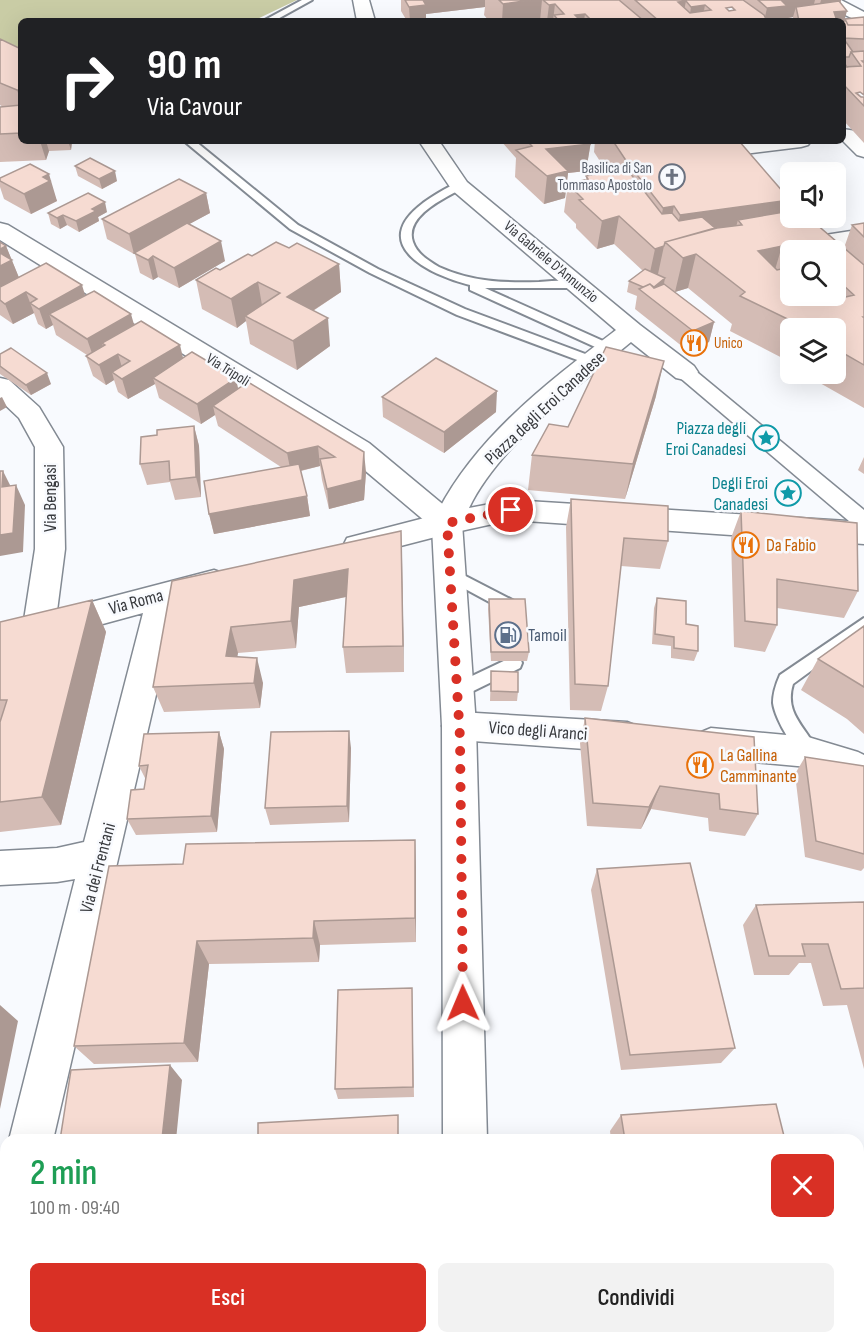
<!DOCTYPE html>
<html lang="it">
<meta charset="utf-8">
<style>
:root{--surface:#fff;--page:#f2f2f2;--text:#222;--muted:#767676;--accent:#d93025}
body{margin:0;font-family:"Sofia Sans Condensed",sans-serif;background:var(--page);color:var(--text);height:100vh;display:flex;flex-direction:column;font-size:22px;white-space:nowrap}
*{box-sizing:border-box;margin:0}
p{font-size:20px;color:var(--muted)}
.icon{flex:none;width:33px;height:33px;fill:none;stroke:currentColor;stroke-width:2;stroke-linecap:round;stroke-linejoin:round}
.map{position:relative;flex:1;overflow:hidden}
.sheet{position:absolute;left:0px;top:1134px;width:864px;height:210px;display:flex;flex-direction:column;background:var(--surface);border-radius:18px 18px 0 0;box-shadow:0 6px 24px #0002}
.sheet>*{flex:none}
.banner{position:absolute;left:18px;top:18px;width:828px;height:126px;border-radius:9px;box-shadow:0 6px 24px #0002;background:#202124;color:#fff;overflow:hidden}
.fabs{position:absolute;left:780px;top:162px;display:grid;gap:12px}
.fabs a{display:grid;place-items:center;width:66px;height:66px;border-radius:9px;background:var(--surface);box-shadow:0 6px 24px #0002;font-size:30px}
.pin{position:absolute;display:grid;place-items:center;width:51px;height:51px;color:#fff;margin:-26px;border:3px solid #fff;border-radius:50%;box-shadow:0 2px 6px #0007}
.me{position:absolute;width:66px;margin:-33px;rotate:359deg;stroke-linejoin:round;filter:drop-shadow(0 0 4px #0008)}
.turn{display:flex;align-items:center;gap:21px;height:126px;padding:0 30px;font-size:27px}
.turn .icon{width:78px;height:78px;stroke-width:2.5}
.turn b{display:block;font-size:42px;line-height:51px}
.round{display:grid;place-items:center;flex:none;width:63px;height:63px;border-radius:9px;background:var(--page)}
.overview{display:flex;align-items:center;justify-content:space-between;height:102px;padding:0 30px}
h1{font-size:36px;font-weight:600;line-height:45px;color:#1e9e55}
.action{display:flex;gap:12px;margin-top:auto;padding:12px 30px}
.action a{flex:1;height:69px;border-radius:9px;background:var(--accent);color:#fff;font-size:24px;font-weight:600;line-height:69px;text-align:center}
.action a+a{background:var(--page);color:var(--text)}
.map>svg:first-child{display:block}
.green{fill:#c9cca5}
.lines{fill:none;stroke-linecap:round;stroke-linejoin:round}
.service-casing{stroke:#838a93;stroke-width:4}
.pedestrian-casing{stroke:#838a93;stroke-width:3}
.minor-casing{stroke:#838a93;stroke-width:3}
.tertiary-casing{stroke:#838a93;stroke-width:3}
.service{fill:#fff;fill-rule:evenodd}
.pedestrian{fill:#fff;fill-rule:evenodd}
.minor{fill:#fff;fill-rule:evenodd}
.tertiary{fill:#fff;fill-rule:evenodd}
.wall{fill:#d4bcb5;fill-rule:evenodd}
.shaded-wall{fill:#ac9993}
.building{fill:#f6dbd2;stroke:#ac9993;stroke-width:1.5;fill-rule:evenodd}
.route{stroke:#d93025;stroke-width:10;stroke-dasharray:0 18}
.labels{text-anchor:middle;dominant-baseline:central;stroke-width:5;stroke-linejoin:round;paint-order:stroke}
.far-worship-label{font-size:15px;fill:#5b616d;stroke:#f8fafe;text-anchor:end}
.far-street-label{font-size:15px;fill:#383a3e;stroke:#f8fafe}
.far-food-label{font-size:15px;fill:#c56008;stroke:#f8fafe;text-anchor:start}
.street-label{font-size:18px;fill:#383a3e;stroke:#f8fafe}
.culture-label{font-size:18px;fill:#0d838f;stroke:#f8fafe;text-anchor:end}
.food-label{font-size:18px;fill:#c56008;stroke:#f8fafe;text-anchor:start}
.service-label{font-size:18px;fill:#4e5e75;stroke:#f8fafe;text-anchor:start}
</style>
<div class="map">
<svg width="864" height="1344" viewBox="0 0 864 1344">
<rect width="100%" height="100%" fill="#f8fafe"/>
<path class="green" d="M0 0H297L253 21H21V49L0 53Z"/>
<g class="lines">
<g class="service-casing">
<path id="service" d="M302 0H312L274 21H263Z
M184 141H195L298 225 378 269 465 309 596 358 598 361 592 365 588 364 457 315 370 273 290 229Z
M459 183 464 186 463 188C445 198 404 216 413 242 417 254 429 261 439 267 472 282 504 283 539 282 553 281 568 279 581 282V286L577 288H485L612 345 614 348 612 351H604L470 290V285C430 275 367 245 423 203 433 196 446 187 459 183Z
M450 568 518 603 520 607 518 611H506L445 578 442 574 445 570Z
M864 618V632L793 684C784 713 805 726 817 750L814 755C797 761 775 719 773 703 773 693 776 684 780 675Z
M514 656 520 658 522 663 520 668 463 696 457 698 451 696 449 691 451 686Z"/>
</g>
<g class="pedestrian-casing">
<path id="pedestrian" d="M685 366 692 368 864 510V530L856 527 678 376 676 372 678 368Z"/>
</g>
<g class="minor-casing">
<path id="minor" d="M353 0H369L375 21H357Z
M820 0H841L864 12V24L822 4Z
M843 129 856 131 864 139V157L857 155 843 141Z
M419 141H439L467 182 640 325 694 366 698 372 694 378 685 380 676 378 631 342C578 385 498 447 469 508L511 500 864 522V544L511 520 447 534 358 557 347 554 343 546 347 538 436 515C475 437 548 382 616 330L452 190Z
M752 141H811L808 145 801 147 736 155 729 153 726 149 729 145Z
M864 229V243L814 250 804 249 801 244 804 239 812 237Z
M0 378 9 380 39 407 63 447 65 549 57 611 214 570 225 574 229 582 225 590 177 604 53 1140H9L75 879 57 882 0 885V851L57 848 84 842 143 613 0 652V626L24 620 35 549V447L19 418 0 400Z
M459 712 627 722 639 727 644 737 639 747 627 752 459 740 447 736 442 726 447 716Z
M711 728 808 737 858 752 864 755V786L835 774 808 767 711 758 699 753 694 743 699 733Z
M6 1223V1294L0 1297V1226Z"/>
</g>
<g class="tertiary-casing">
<path id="tertiary" d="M0 223 8 225 369 443 457 516 462 523 476 726 487 1140H443L442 726 432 527 349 457 0 240Z
M444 1338H494L495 1344H445Z"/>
</g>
<use href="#service" class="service"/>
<use href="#pedestrian" class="pedestrian"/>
<use href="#minor" class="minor"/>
<use href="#tertiary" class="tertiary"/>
</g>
<path class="wall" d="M401 0H841L840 3 845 19 864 17V95L860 92 858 93 862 97H864V143L843 120V21H792L793 17 783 19V21H489L484 15 485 7 426 14V21H407L401 11ZM731 7 734 10 729 11 726 8Z
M0 39 21 49V141H84L83 142 72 143 71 150 49 151 46 160 0 162V107H3L0 105Z
M501 141H591L586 171 568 173 565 198 544 204 515 177 516 158Z
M595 141H739L786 212 844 248 852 225 864 223V408L804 374H836V328H790V362L730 331 732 324 688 288 675 292 714 322 709 342 688 351 635 309 637 296 627 292 629 281 643 271 614 244 597 249 576 228V224L564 212 568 184 586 179V176L607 172 594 152ZM790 250 836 296H790Z
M75 166 117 181 102 189 78 176Z
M0 178 55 194H54L57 201 31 214 4 199 0 187Z
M206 193 210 213 189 224 225 261 179 288 158 277 153 280 140 273 135 254H134L107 239 102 219Z
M107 212 98 217 99 221 79 232 67 225 60 229 51 224 48 213Z
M0 242 6 246 19 278 85 295 134 324 183 358 238 389 366 472 364 500 329 509 322 480 320 466 301 471 307 496 310 516 214 534 209 514 281 467 218 426 215 415 201 424 159 398 155 384 128 399 118 392 114 380 106 385 93 376 86 356 87 355 56 335 53 325 46 329 38 324 34 313 13 324 0 315Z
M252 256 339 264 341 292 313 311 330 346 297 370 250 344 246 321 237 328 202 309 196 280Z
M0 354 51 384 31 395 0 374Z
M656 396 625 499 528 490 532 455Z
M382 397 496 412 444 453 383 417Z
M194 426 199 446 201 497 175 500 170 482 147 485 140 464 157 435Z
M864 457V474L858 470Z
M571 499 668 541 660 569 621 566 608 686 601 711 570 710 566 527Z
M741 511 858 591 844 618 777 608V625L765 652 734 647 731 538Z
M401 531 404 672 346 673 343 647 346 597 299 607 296 648 238 653 237 656 263 683 260 708 164 712 153 687 172 581Z
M657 598 698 651 694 661 671 658V646L652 644 654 608Z
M489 599 529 652 527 661H491L488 609Z
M92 600 106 632 61 825 0 832V622Z
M864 626V734L847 719 801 690 818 659Z
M491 671 518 692 517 701H490Z
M585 718 758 814 745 836 709 831 708 818 651 809 641 829 587 826 580 743Z
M219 732 224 749 217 832 136 835 127 819 144 789 146 780 139 766Z
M351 748 349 822 270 825 265 808Z
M805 757 864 766V868L861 871 805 857 795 774Z
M415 840 416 942 320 945 319 962 209 964 198 1062 94 1064 74 1046 183 864Z
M597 869 735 1048 721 1063 621 1070 591 890Z
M864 902V1069L847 1005 823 1006 811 963H799L789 975H754L743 925 756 905Z
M412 988 414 1097 338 1099 335 1089Z
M621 1115 785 1140H611L610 1131Z
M658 1338H858L864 1344H659Z"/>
<path class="shaded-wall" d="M421 0H485V7L426 14V21H410L409 7Z
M531 0H542L540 21H502L503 4Z
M664 0 686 1 682 21Z
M775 0H815L811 15 796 7 793 17 783 19V21H764L767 8Z
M821 0H841L838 12 847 11 843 25 831 21 816 19Z
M555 4 553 21H547L549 5Z
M705 5 702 21H689L691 7Z
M585 14 584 21H574L575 15Z
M17 90H21V102Z
M40 141H46L49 151 46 160Z
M68 141H72L71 150Z
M583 141H591L586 171 568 173 565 198 544 204 547 176 546 149Z
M115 171 117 181 102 189 99 179Z
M49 174 57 201 31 214 24 194 43 177Z
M206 193 210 213 134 254 129 234Z
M790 200 779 234 742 225 738 220 732 241 696 254 688 288 675 292 683 258 674 243 680 215Z
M105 202 107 212 98 217 99 221 79 232 76 221 92 209Z
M674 206 667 241 657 242 663 208Z
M63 215 67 225 60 229 57 218Z
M619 216 614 244 597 249 602 221Z
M221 241 225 261 179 288 174 268Z
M6 246 20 280 0 291V249Z
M664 246 658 274 649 277 655 249Z
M782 246 772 280 758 251Z
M153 256 158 277 153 280 148 260Z
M339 264 341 292 291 325 287 297Z
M665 278 663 289 650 290Z
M258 282 263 311 245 316 246 321 237 328 231 299Z
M842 284 829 319 823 296H836V286Z
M82 285 88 305 49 314 53 325 46 329 39 309Z
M26 292 34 313 13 324 5 304Z
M131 314 137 335 105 345 102 343 105 353 94 359 87 339Z
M328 318 330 346 297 370 293 341Z
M714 322 709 342 688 351 693 331Z
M180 345 185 366 153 378 155 384 128 399 122 379Z
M118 354 124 374 112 372 114 380 106 385 99 365Z
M664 361 656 396 625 499 633 464Z
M47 373 51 384 31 395 26 385Z
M236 378 240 398 213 406 215 415 201 424 197 404Z
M497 391 496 412 444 453V432Z
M2 397 7 407 0 411V398Z
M194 426 199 446 201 497 196 477Z
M318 446 320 466 291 473 287 453Z
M364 452 366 472 364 500 329 509 327 489Z
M3 471 13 491 2 487Z
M16 485 25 505 23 552 0 556V535Z
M307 496 310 516 214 534 209 514Z
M401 531 402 558 404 672 403 646Z
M348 569 350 596 299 607 296 648 291 621 294 580Z
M92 600 106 632 61 825 42 797Z
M231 627 238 653 233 682 226 656Z
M257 658 263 683 260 708 254 683Z
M349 731 351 748 349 822 347 806Z
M219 732 224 749 217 832 211 816Z
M660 786 651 809 641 829 649 807Z
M415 840 416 867V942L415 918Z
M314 921 320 945 319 962 313 938Z
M197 941 209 964 198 1062 184 1043Z
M0 1005 18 1021 0 1109Z
M170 1065 182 1080 176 1140 162 1139Z"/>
<path class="building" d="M405 0H423L426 5 409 7Z
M499 0H531L503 4Z
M543 0H619L644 21H559L554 15 564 14 555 4 549 5ZM585 14 590 19 580 20 575 15Z
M635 0H743L764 15 767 21H735L734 19 730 20 732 21H659ZM686 1 691 7 705 5 711 10 690 13 678 2ZM732 7 735 10 729 11 726 8Z
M758 0H781L787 6 767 8Z
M839 1 847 11 834 12 837 21H799L796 7Z
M864 17V25H848L845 19Z
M843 21H846L848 25H864V39L843 38Z
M0 39 21 49V90H17L0 83Z
M843 42H846L853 52H851L849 57H843Z
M864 51V61H862L864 63V95L860 92 856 93 861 97H864V106L843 84V67L861 66 851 52Z
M843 61 847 67H843Z
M21 105V133L0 134V107Z
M527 141H589L590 144 546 149 568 171 547 176 516 150 532 146Z
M613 141H739L790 200 680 215 674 206 663 208 627 162Z
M90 158 115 171 99 179 75 166Z
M30 164 49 174 43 177 50 181 24 194 0 181V178Z
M626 168 662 214 672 213 679 221 702 217 715 228 665 242 664 246 655 249 619 216 602 221 579 200 583 199 568 184 588 179 586 176Z
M179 179 206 193 129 234 102 219Z
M88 193 105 202 92 209 96 211 76 221 63 215 57 218 48 213Z
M790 211V218H809L864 265V317H863L864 318V365L836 349V328H806L740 296 745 292 696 254 683 258 665 242 717 228 742 225 738 220ZM782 246 790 253V250H836V286L842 284 854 295 837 299 833 296H790V267L777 270 758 251Z
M187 223 221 241 174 268 153 256 148 260 134 253Z
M864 223V237L852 225Z
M0 242 6 246 0 249Z
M276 242 289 248 297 243 339 264 287 297 328 318 293 341 245 316 280 293 258 282 231 299 196 280 216 268 220 270 248 254 252 256Z
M0 253 12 260 0 266Z
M46 263 82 285 39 309 30 303 37 299 26 292 5 304 0 300V287Z
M645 269 665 278 654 287 650 284 643 287 629 281Z
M650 284 654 288 664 284 714 322 693 331 639 289Z
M94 291 131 314 87 339 49 314Z
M141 321 180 345 122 379 112 372 130 361 118 354 99 365 86 356 105 345 102 343Z
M606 347 664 361 633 464 532 455 549 424 568 427Z
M11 348 47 373 26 385 0 366V354Z
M192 352 236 378 197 404 153 378Z
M436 358 497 391 444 432 382 397Z
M248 382 364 452 362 480 327 489 320 459 335 457 318 446 287 453 213 406Z
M194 426 196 477 170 480 169 461 140 464 141 437 157 435V430Z
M299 464 307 496 209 514 204 481Z
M0 471H3L2 487 16 485 13 533 0 535Z
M571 499 668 506V541L624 538 608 686 575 684Z
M741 511 857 523 858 591 777 579V625L745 621Z
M401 531 403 646 343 647 348 569 294 580 291 621 231 627 226 656 257 658 254 683 153 687 172 581Z
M657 598 686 601V624L698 626V651L674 648V637L655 634Z
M489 599H525L529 652H491Z
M92 600 42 797 0 802V722L7 700H0V622Z
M864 626V687L818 659Z
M491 671 518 672V692L491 691Z
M585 718 754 737 758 814 720 809 719 794 660 786 649 807 593 803Z
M349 731 347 806 265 808 271 732Z
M219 732 211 816 127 819 131 790 144 789 148 765 139 766 144 734Z
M805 757 864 766V854L816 841Z
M415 840V918L314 921 313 938 197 941 184 1043 74 1046 109 866 183 864 186 844Z
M690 863 735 1048 630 1055 597 869Z
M864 902V988L841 989 828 944H802L805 956H769L756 905Z
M412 988 413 1087 335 1089 338 990Z
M170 1065 162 1139 203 1137V1140H60L71 1070Z
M776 1104 785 1140H625L621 1115Z
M398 1115V1140H258V1123Z
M858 1152 864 1173V1344H675L674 1338H858Z"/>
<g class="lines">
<path class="route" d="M463 1003 460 738 447 523 511 510"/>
</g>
<defs>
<g id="church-ring" transform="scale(1.35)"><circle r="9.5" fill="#f8fafe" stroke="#6b7280" stroke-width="1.5"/><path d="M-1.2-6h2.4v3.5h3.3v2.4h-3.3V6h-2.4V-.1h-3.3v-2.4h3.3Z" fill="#6b7280"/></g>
<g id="restaurant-ring" transform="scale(1.35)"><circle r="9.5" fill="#f8fafe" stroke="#e8710a" stroke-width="1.5"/><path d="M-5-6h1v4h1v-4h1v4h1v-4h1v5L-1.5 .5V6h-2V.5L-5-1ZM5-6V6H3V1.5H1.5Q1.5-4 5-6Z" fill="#e8710a"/></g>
<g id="sight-ring" transform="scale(1.35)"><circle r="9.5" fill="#f8fafe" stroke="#0f9aa8" stroke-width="1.5"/><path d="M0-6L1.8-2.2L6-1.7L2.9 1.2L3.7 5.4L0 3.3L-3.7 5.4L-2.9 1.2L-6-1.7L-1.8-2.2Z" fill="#0f9aa8"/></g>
<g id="fuel-ring" transform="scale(1.35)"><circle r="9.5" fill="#f8fafe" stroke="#5c6f8a" stroke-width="1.5"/><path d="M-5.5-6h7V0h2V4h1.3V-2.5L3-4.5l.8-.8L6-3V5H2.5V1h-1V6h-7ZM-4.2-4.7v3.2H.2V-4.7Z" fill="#5c6f8a"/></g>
</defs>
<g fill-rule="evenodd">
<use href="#church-ring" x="672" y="177"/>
<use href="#restaurant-ring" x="694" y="343"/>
<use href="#sight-ring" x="766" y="438"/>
<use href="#sight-ring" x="788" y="493"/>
<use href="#restaurant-ring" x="746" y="545"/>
<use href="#fuel-ring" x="508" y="635"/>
<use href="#restaurant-ring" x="700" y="765"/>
</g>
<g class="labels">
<g class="far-worship-label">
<text x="652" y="168">Basilica di San<tspan x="652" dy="17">Tommaso Apostolo</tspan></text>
</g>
<g class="far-street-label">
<text transform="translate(551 262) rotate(40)">Via Gabriele D'Annunzio</text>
<text transform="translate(228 370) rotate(32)">Via Tripoli</text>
</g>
<g class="far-food-label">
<text x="714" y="343">Unico</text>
</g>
<g class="street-label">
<text transform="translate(545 408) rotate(-43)">Piazza degli Eroi Canadese</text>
<text transform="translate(50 498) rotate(-90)">Via Bengasi</text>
<text transform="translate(136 602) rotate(-15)">Via Roma</text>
<text transform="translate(538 731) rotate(4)">Vico degli Aranci</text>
<text transform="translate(98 868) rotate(-75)">Via dei Frentani</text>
</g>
<g class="culture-label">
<text x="746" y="428">Piazza degli<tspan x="746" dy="21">Eroi Canadesi</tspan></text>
<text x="768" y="483">Degli Eroi<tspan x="768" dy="21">Canadesi</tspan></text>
</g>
<g class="food-label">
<text x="766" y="545">Da Fabio</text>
<text x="720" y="755">La Gallina<tspan x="720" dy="21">Camminante</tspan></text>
</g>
<g class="service-label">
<text x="528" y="635">Tamoil</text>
</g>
</g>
</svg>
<div class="fabs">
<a><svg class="icon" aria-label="sound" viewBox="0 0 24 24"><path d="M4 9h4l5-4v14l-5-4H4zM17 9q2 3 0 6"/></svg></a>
<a><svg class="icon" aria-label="search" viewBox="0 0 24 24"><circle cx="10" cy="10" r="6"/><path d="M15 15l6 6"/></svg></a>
<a><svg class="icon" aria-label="layers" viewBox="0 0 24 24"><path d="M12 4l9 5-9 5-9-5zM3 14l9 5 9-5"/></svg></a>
</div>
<div class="pin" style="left:511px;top:510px;background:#d93025"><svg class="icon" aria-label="arrive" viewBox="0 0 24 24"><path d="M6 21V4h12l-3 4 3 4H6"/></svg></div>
<svg class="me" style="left:463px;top:1003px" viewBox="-20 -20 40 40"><path d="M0-17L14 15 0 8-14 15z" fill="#d93025" stroke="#fff" stroke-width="4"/></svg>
<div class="banner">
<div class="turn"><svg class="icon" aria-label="right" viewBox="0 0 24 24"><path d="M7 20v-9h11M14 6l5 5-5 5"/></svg><div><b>90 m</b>Via Cavour</div></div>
</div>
<section class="sheet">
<div class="overview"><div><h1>2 min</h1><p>100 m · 09:40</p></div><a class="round" style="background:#d93025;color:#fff"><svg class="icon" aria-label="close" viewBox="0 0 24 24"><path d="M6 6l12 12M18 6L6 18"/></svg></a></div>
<div class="action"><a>Esci</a><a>Condividi</a></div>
</section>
</div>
